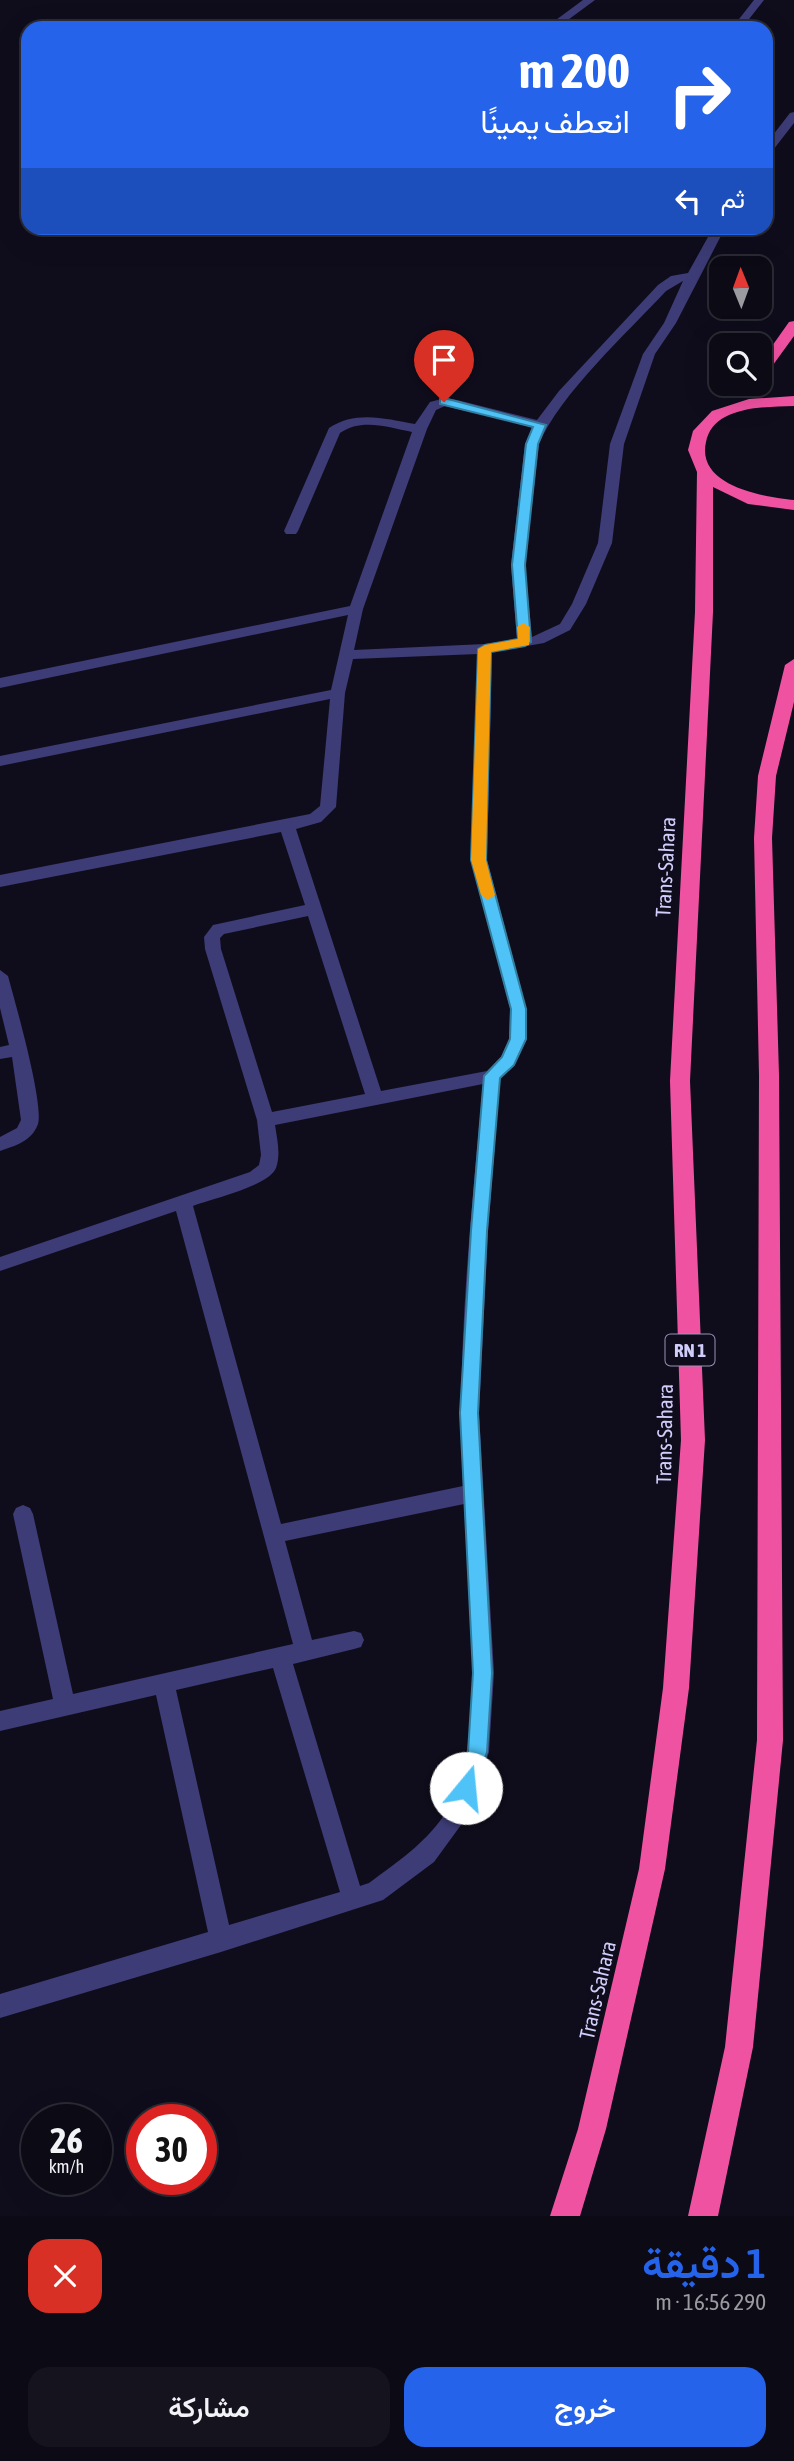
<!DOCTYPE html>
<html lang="ar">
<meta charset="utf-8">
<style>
:root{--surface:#0b0a15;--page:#14131e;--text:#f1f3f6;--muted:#9a9aa0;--line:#2b2b34;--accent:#2563eb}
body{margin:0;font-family:"Asap Condensed",Vazirmatn,sans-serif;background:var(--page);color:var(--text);direction:rtl;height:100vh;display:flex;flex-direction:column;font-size:26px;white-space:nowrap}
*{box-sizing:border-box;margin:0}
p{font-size:23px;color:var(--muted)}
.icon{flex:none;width:38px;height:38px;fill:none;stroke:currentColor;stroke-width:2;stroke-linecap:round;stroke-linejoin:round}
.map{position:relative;height:2216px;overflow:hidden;direction:ltr}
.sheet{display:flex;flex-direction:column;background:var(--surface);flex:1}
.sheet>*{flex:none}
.guide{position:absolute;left:21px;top:21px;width:752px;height:214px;border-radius:21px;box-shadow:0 7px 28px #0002,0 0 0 2px var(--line);direction:rtl;background:#2563eb;color:#fff;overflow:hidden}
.needle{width:46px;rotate:359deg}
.fabs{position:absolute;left:709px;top:256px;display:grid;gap:14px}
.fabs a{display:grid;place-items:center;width:63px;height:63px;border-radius:14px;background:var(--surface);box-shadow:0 7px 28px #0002,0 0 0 2px var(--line);font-size:35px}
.speed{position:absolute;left:21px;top:2104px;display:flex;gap:14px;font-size:35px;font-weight:700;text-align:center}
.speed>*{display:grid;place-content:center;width:91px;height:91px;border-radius:50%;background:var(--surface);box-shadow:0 7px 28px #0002,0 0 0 2px var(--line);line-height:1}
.speed small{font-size:18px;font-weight:400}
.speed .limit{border:10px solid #d22;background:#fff;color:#111}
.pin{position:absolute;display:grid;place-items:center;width:60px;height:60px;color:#fff;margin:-72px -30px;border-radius:50% 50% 50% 0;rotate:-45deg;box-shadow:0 0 7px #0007}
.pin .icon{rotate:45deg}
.me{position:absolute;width:77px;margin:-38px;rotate:17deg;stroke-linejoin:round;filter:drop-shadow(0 0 5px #0008)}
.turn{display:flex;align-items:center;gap:24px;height:147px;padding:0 28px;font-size:32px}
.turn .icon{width:91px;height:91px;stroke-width:2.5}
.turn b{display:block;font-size:49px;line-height:60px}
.then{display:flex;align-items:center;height:66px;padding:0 28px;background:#0003;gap:14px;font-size:26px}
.round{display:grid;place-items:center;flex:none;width:74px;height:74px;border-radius:21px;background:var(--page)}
.overview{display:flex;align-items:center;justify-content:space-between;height:119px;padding:0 28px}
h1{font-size:42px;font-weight:600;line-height:52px;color:var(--accent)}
.action{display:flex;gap:14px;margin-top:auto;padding:14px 28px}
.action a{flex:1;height:80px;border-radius:21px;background:var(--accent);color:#fff;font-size:28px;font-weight:600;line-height:80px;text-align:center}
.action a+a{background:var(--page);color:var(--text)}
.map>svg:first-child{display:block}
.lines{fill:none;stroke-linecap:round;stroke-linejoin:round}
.minor{fill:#3d3c77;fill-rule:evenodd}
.highway{fill:#f052a2;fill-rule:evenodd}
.route{fill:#4fc3f7;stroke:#337fa1;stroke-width:2}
.slow{fill:#f59e0b}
.labels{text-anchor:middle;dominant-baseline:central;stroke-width:7;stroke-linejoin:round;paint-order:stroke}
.shield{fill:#0f0d1c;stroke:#9793b8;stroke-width:2}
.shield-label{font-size:19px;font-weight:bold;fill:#d1cdfb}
.street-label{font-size:21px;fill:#d1cdfb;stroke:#0f0d1c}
</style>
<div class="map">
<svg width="794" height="2216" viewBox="0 0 794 2216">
<rect width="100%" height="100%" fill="#0f0d1c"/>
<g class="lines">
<path class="minor" d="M583 0H595L557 28H545Z
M754 0H764L742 28H732Z
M794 112V123L770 154 766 155V144L790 113Z
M713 228H725L676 323 655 354 624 444 612 543 586 604 570 630 544 643 492 652 487 860 526 1008 527 1039 514 1066 500 1078 488 1231 479 1413 494 1673 489 1752 469 1814 434 1862 383 1900 221 1952 0 2018V1994L208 1932 156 1695 0 1731V1711L53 1699 13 1514 16 1508 23 1505 30 1508 33 1514 73 1694 293 1644 176 1211 0 1271V1257L250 1172 259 1165 261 1155 257 1120 205 949 204 937 213 925 305 905 281 832 0 887V875L310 814 320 806 330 699 0 766V756L331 690 348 615 0 688V678L350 606 412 432C388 427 361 418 340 433L298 531 296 534H286L284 531 329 428C356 410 386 419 415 424L430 402 445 398 457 400 537 420 559 391 658 285 671 276 688 273ZM683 281 664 323 643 354 610 444 598 543 572 604 560 624 532 637 525 565 539 444C560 394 628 332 666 291ZM445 406 533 427 525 444 511 565 517 639 485 644 354 650 363 609 427 429 436 410ZM478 654 471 860 510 1008 509 1039 501 1057 487 1071 381 1091 296 829 321 822 336 807 345 693 353 659ZM308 916 365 1094 272 1112 221 949 220 938 224 934ZM483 1084C471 1218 456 1352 463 1486L281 1524 193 1206C211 1199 269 1186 276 1168 281 1154 277 1139 275 1125ZM464 1504C468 1585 487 1728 452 1801 435 1837 400 1860 369 1883L360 1886 293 1664 354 1649 361 1647 364 1640 361 1633 354 1631 312 1640 285 1541ZM273 1668 340 1892 229 1925 176 1690Z
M0 970 8 976C15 1002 44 1103 38 1124 32 1141 15 1146 0 1151V1137L17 1128 21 1120 12 1057 0 1059V1047L9 1045 0 1008Z"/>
<path class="highway" d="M794 321V336L765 376 760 377V363L789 322Z
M794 396V406C771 407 746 406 725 417 715 422 708 431 706 442 696 486 764 497 794 500V510L748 504 713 487V612L690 1081 705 1440 689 1688 665 1869 606 2129 580 2216H550L578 2129 639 1869 663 1688 681 1440 670 1081 695 612 697 472 688 450 693 431 712 411 749 399Z
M794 659V702L776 776 772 838 779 1075 783 1740 753 2047 718 2216H688L725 2047 757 1740 759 1075 754 838 758 776 785 665Z"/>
</g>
<path class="route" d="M444 398 546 425 538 444 525 565 531 642 525 646 491 652 486 860 526 1009V1039L514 1065 500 1078 487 1231 478 1413 492 1673 487 1752 473 1795 466 1798 459 1795 456 1788 468 1752 473 1673 460 1413 471 1231 484 1076 502 1057 510 1039 511 1009 471 860 478 649 485 645 518 639 512 565 526 444 533 427 440 404V399Z"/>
<path class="slow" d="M523 623 530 627 529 645 491 652 486 860 495 895 488 900 481 895 471 860 478 649 485 645 518 639 517 627Z"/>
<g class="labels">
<rect class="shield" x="665.5" y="1334.5" width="49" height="31" rx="5"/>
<g class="shield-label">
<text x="690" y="1350">RN 1</text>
</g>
<g class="street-label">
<text transform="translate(665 867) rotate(-87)">Trans-Sahara</text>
<text transform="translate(664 1434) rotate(-89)">Trans-Sahara</text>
<text transform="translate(597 1990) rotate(-77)">Trans-Sahara</text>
</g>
</g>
</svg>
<div class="fabs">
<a><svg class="needle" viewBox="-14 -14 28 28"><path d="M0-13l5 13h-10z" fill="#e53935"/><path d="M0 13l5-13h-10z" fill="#9a9aa0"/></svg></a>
<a><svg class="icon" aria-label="search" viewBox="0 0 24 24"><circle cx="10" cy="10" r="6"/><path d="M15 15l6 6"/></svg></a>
</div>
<div class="speed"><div>26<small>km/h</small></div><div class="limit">30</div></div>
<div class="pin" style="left:444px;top:402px;background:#d93025"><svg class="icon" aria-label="arrive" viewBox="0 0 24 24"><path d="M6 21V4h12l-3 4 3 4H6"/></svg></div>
<svg class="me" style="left:466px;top:1788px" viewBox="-20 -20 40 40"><circle r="19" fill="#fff"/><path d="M0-13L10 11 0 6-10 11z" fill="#4fc3f7"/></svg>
<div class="guide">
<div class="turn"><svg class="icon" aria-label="right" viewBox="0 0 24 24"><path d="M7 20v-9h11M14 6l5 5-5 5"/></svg><div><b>200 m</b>انعطف يمينًا</div></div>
<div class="then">ثم<svg class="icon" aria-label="left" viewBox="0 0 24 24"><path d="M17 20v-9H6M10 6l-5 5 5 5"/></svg></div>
</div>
</div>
<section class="sheet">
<div class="overview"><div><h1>1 دقيقة</h1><p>290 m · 16:56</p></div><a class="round" style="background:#d93025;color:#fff"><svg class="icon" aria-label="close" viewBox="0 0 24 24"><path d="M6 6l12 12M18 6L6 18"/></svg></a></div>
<div class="action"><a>خروج</a><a>مشاركة</a></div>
</section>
